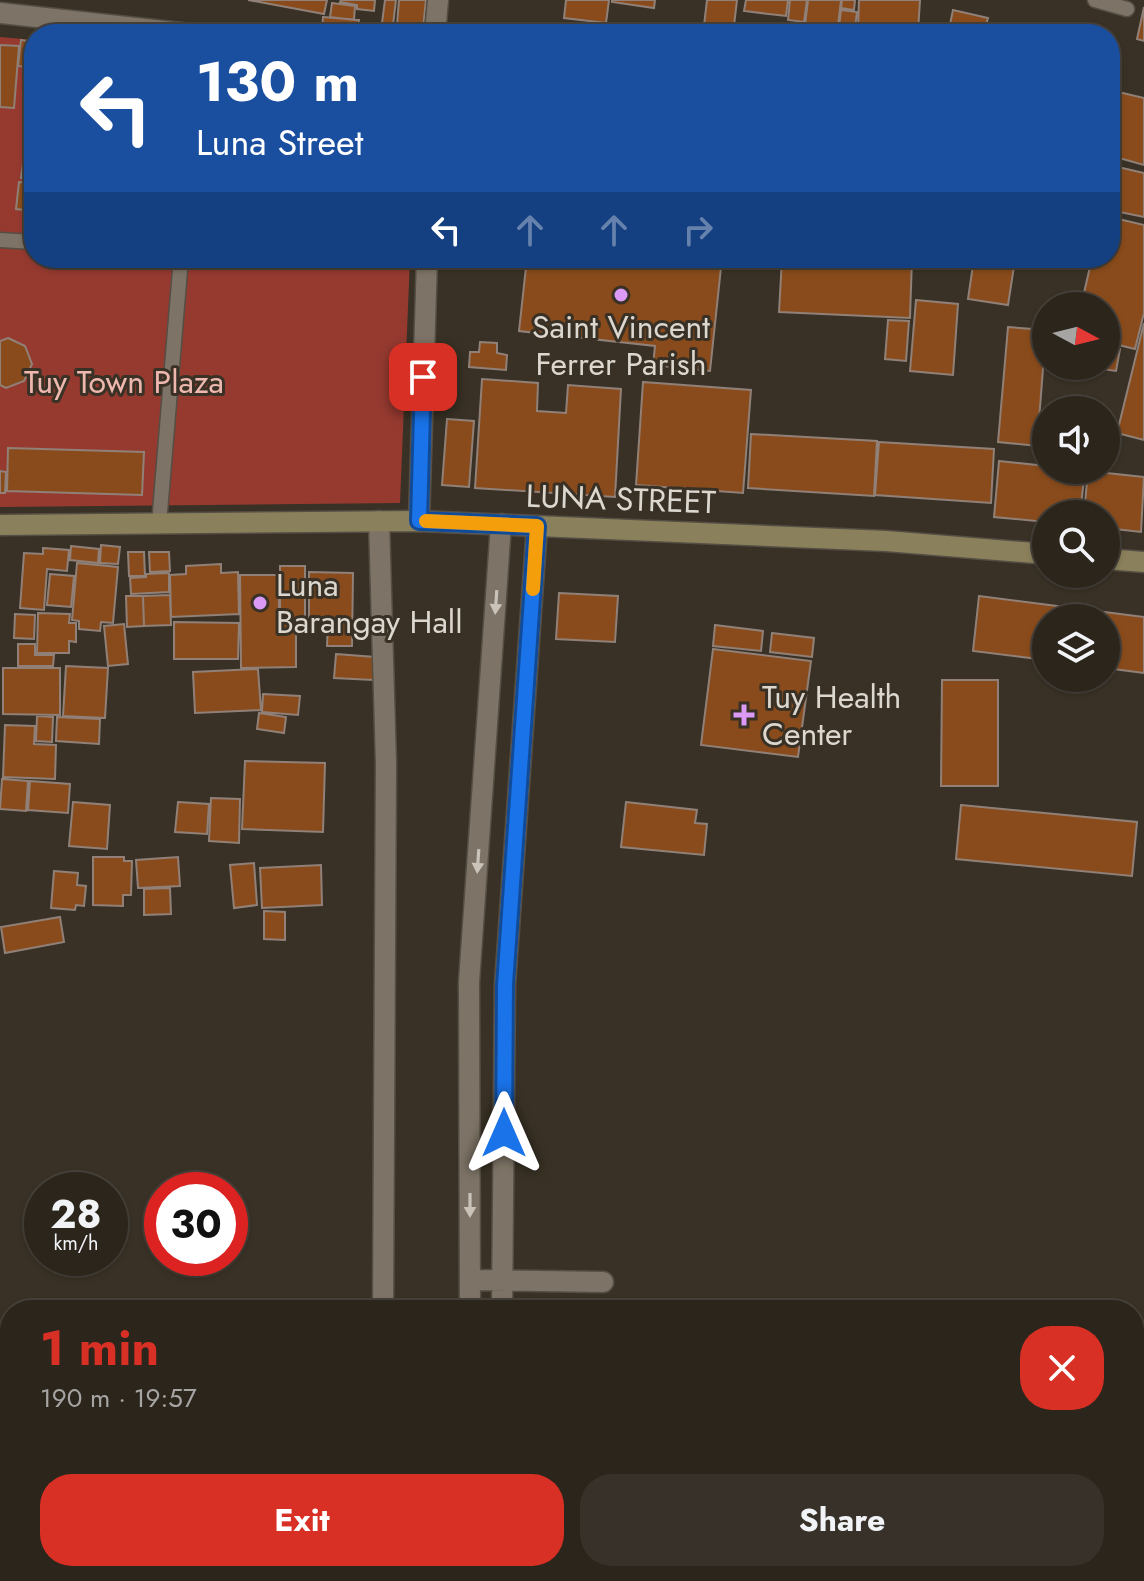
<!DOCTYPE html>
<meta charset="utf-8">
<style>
:root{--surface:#2b251c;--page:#373129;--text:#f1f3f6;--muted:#a6a5a3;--line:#47423b;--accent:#d93025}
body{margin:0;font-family:Jost,sans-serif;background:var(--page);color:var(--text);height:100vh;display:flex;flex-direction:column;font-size:30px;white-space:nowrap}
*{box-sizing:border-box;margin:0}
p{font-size:26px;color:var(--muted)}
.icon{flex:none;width:44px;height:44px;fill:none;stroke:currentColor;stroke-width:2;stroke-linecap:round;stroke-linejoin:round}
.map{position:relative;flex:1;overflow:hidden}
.sheet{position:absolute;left:0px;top:1300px;width:1144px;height:282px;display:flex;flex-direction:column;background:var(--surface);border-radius:32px 32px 0 0;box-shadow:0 2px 6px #0004,0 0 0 2px var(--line)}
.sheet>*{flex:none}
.top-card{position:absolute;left:24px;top:24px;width:1096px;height:244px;border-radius:32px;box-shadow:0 2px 6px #0004,0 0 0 2px var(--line);background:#1a4fa0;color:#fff;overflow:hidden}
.needle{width:52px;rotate:97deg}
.buttons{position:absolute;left:1032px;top:292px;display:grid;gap:16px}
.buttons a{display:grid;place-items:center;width:88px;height:88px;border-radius:50%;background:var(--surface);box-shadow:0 2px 6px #0004,0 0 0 2px var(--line);font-size:40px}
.speed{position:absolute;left:24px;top:1172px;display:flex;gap:16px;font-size:40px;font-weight:700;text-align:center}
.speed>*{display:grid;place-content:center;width:104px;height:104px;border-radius:50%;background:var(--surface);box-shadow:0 2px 6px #0004,0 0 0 2px var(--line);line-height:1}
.speed small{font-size:20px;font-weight:400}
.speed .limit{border:12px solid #d22;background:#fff;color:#111}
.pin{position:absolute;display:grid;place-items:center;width:68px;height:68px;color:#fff;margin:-34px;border-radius:16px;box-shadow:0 4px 12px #0006}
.me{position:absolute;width:88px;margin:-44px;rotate:0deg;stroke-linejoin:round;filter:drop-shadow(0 0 6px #0008)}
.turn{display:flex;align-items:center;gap:28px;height:168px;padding:0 40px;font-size:36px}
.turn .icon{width:104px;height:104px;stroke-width:2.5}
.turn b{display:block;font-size:56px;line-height:68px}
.lanes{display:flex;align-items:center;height:76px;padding:0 40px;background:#0003;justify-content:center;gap:40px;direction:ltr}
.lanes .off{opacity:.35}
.round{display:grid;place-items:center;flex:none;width:84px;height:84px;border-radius:32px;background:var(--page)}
.headline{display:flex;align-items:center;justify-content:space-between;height:136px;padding:0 40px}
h1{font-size:48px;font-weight:700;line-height:60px;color:var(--accent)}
.cta{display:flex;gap:16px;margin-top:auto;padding:16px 40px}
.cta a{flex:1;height:92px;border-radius:32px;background:var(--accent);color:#fff;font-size:32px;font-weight:700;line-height:92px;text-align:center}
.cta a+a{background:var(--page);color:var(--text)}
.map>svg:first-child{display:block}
.green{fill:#963a30}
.building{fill:#894b1b;stroke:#908077;stroke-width:2}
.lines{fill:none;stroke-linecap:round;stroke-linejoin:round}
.lane-casing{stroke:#554e44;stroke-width:17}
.street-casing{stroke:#554e44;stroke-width:23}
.secondary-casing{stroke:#554e44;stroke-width:23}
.lane{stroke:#7d7366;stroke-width:14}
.street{stroke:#7d7366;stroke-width:20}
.secondary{stroke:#8a805b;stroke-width:20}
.oneway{fill:#c9c3ba}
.route-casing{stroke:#114b97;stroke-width:20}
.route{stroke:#1a73e8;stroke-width:14}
.slow{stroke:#f59e0b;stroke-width:14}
.poi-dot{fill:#da9af6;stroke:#393125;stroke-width:3}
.labels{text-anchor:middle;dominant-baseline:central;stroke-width:6;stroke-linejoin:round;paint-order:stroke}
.poi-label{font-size:32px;fill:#dcd7cf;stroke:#393125;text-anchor:start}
.park-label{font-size:32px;fill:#eeb8af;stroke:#393125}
.street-label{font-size:32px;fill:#dcd7cf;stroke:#393125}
</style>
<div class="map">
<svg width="1144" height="1581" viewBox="0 0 1144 1581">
<rect width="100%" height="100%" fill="#393125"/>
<path class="green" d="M0 37 34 40V258H410L400 503 0 507Z"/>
<path class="building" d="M248 0H327L324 14Z
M341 0H375L374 11 357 9V5L340 2Z
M385 0H396L393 25 382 23Z
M399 0H426L423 28 397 25Z
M566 0H609L606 23 564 18Z
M612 0H655L654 8 612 2Z
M707 0H737L733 34H703Z
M746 0H788L786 16 744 11Z
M790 0H807L804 22 788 20Z
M808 0H841L837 34H804Z
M842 0H855L854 10 841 8Z
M859 0H920L918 32 858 29Z
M332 3 355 6 354 20 330 17Z
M1144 7V41L1137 39Z
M841 10 857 12 855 28 839 27Z
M953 10 988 18 984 34H948Z
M323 17 359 20 357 32 322 29Z
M21 40 34 42 33 68 18 66Z
M0 45 19 46 14 108 0 107Z
M34 87V180L21 178Z
M1110 90 1144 98V165L1112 156 1110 163Z
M1118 167 1144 173V217L1110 210Z
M19 182 34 183V211L16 209Z
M1110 217 1144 225V313L1135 349 1106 342V306H1081L1092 258H1110Z
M527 258H722L710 371 653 365 655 346 519 331Z
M782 258H912L910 318 779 312Z
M974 258 1015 260 1008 305 968 299Z
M916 300 958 304 953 375 910 371Z
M888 320 909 321 906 361 885 359Z
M1144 323V440L1117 433Z
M1008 327 1046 330 1037 446 998 442Z
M8 338 25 346 32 364 24 381 6 388 0 385V341Z
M480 342 497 343V353L507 355 506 370 469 367 470 352H479Z
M1106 347 1120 349 1116 371 1087 367 1106 366Z
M482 379 538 383 537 411 566 413 568 385 621 389 615 497 475 488Z
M643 382 751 390 743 493 636 485Z
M447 419 474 421 469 487 442 485Z
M751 434 877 441 874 496 748 488Z
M879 442 994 449 991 503 875 495Z
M8 448 144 452 142 495 7 491Z
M999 461 1046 466V470H1085L1080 514H1046V522L994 517Z
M0 471 6 472 5 493H0Z
M1088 471 1144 477 1141 532 1106 528V514H1084Z
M101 545 120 547 118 564 100 563Z
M71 546 99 549 98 563 70 560Z
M43 548 69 550 67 571 47 569 44 610 20 608 24 553 43 554Z
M128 552H144L145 576H129Z
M149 552H169L170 571 150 572Z
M77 563 118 567 113 623 101 622 100 631 79 629V621L72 620Z
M221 564V573L238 572 239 614 171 617 170 575 186 574V566Z
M280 566H305V629H280Z
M309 572 353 573 352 646H327L328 622H309Z
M169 573V592L131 594 130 578 146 577V574Z
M50 574 74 576 71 607 47 605Z
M240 575H279V631L296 630V667L241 668Z
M559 593 618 596 615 642 556 639Z
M170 595 171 625 144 626 143 596Z
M126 596H143L144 626 127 627Z
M979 596 1144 617V673L1106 668V618H1046V660L973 651Z
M38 613 70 614 69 623H76V642L69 641V653H37Z
M15 614 35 615 34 639 14 638Z
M174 622 239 623 238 659H174Z
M124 624 128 664 108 666 104 626Z
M715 625 763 631 761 651 713 646Z
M772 633 814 638 812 657 770 652Z
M18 644H35V655H54L53 666H18Z
M713 649 811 661 798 757 701 745Z
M336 654 375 657 373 680 334 678Z
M66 666 108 668 105 718 63 716Z
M3 668H60V715L3 714Z
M258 669 261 710 195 713 193 672Z
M942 680H998V786H941Z
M263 694 300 696 298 715 262 712Z
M259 713 286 717 284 733 257 729Z
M37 716 53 717 52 742 36 741Z
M57 717 100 719 99 744 56 741Z
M5 725 35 726 34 744 56 745 55 779 3 777Z
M245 761 325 763 323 832 242 829Z
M2 779 28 781 26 811 0 809Z
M30 781 70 784 68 813 28 810Z
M211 798 240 799 239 843 209 841Z
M73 802 110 805 107 849 69 846Z
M178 802 209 804 207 834 175 832Z
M626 802 697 810 695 823 707 824 704 855 621 847Z
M961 805 1137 822 1132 876 956 859Z
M93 857H124V861H132L131 895H123V906L93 905Z
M178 857 180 886 138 888 136 860Z
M254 863 257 905 234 908 230 865Z
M321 865 322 905 262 908 260 868Z
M54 871 78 873 77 885 86 886 84 906 76 905 75 910 51 908Z
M170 888 171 914 144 915V889Z
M264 911 285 912V940L264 939Z
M60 917 64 942 5 953 1 927Z
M29 1572H58L59 1581H30Z"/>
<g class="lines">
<g class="lane-casing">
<path id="lane" d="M1095 0 1127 9
M0 240 34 242
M159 524 181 258"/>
</g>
<g class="street-casing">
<path id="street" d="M0 13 190 34
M435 34 438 0
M379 521 386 764 383 1310
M419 521 427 258
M470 1280 603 1282
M470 1310 469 982 501 524
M502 1310 505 985 537 526
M470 1572V1581
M382 1581V1572
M500 1581V1572"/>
</g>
<g class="secondary-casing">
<path id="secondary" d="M0 525 419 521 886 541 1046 554
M1106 559 1144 562"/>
</g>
<use href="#lane" class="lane"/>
<use href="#street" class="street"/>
<use href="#secondary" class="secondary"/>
</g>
<defs><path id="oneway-solid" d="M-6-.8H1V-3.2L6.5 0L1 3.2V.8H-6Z" transform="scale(2)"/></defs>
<g class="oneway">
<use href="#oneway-solid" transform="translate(496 602) rotate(94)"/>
<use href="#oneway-solid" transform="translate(478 861) rotate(94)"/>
<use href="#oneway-solid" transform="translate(470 1205) rotate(90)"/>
</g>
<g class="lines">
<g class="route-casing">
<path id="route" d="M423 377 419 521 537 526 505 985 504 1133"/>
</g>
<use href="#route" class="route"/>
<path class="slow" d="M426 521 537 526 533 589"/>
</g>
<g class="poi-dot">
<circle cx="621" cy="295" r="8"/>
<circle cx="260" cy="603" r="8"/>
<path d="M740 703h8v8h8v8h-8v8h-8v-8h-8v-8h8z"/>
</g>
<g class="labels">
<g class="poi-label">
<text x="621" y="327" text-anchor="middle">Saint Vincent<tspan x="621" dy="37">Ferrer Parish</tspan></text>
<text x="276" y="585">Luna<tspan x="276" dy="37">Barangay Hall</tspan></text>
<text x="762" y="697">Tuy Health<tspan x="762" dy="37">Center</tspan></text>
</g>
<g class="park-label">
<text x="124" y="382">Tuy Town Plaza</text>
</g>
<g class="street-label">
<text transform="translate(621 499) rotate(2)">LUNA STREET</text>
</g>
</g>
</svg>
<div class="buttons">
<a><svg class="needle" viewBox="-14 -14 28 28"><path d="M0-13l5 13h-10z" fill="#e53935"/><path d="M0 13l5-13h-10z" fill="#a6a5a3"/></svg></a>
<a><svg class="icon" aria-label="sound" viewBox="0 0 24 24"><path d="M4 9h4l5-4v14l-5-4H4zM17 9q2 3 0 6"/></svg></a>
<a><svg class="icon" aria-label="search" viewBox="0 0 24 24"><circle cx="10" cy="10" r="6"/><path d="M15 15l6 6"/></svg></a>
<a><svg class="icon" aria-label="layers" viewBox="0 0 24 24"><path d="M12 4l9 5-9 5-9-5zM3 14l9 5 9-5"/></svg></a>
</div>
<div class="speed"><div>28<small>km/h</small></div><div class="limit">30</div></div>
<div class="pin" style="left:423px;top:377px;background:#d93025"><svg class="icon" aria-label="arrive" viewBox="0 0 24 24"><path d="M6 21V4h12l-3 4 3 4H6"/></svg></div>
<svg class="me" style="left:504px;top:1133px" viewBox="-20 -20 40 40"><path d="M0-17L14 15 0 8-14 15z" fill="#1a73e8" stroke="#fff" stroke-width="4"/></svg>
<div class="top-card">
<div class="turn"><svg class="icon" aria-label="left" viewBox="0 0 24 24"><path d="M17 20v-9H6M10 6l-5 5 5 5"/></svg><div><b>130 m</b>Luna Street</div></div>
<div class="lanes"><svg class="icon" aria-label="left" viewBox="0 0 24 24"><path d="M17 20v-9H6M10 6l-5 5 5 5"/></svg><svg class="icon off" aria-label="ahead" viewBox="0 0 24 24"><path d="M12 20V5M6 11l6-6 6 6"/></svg><svg class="icon off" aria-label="ahead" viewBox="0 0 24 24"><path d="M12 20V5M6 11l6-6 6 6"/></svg><svg class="icon off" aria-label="right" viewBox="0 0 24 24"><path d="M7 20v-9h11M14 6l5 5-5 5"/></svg></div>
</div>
<section class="sheet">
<div class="headline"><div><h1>1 min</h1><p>190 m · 19:57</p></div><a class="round" style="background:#d93025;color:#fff"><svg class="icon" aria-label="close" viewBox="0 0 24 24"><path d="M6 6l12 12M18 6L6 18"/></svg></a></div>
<div class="cta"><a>Exit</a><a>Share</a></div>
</section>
</div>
